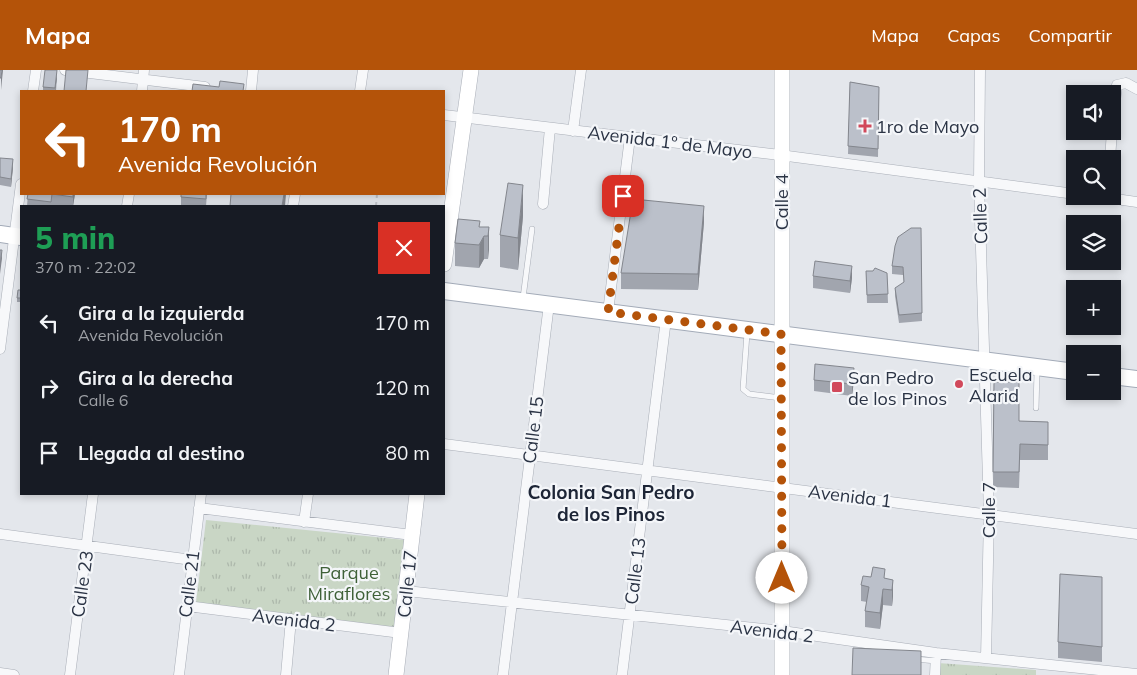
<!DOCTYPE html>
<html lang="es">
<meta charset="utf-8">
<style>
:root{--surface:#171b24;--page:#20242c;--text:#f1f3f6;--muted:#9ea1a6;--accent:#b45309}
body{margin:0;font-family:Mulish,sans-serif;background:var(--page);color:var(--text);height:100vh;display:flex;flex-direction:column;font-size:19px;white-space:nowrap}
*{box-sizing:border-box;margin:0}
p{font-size:16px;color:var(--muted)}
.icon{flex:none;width:28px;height:28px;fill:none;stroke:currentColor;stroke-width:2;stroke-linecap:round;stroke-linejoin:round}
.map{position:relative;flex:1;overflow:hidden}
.side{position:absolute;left:20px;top:135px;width:425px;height:290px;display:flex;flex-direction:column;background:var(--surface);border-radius:0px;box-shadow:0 2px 8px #0003}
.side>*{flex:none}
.guide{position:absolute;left:20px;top:20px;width:425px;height:105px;border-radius:0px;box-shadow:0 2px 8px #0003;background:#b45309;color:#fff;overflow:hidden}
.controls{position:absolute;left:1066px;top:15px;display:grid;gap:10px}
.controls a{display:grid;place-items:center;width:55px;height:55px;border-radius:0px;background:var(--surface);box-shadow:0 2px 8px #0003;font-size:25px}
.pin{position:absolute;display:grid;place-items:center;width:42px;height:42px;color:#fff;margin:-21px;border-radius:10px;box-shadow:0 2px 8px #0006}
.me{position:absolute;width:55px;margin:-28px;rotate:0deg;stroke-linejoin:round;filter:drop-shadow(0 0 4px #0008)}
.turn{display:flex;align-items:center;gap:18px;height:105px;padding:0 15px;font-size:22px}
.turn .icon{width:65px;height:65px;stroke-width:2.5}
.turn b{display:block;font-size:35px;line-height:42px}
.round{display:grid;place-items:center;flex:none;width:52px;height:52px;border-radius:0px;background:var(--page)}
.head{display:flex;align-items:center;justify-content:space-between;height:85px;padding:0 15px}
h1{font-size:30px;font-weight:800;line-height:38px;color:#1e9e55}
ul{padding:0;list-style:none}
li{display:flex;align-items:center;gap:15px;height:65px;padding:0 15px}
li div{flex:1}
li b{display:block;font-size:19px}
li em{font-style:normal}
header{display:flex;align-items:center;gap:30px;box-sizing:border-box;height:70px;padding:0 25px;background:var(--accent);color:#fff}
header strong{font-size:24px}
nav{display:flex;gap:28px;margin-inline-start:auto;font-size:18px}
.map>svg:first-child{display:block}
.park{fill:url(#park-tufts)}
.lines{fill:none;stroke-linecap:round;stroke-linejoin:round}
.lane-casing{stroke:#a9aeb7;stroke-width:6}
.street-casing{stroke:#a9aeb7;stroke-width:11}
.secondary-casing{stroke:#a9aeb7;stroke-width:16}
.primary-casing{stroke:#a3abb8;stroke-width:18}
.path{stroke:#c2c5cb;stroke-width:2;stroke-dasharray:4 4;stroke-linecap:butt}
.lane{stroke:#f7f8fa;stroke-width:5}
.street{stroke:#f7f8fa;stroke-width:10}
.secondary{stroke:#fff;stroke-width:15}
.primary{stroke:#fff;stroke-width:16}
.wall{fill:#a1a5ae}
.shaded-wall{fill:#83868d}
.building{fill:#bbc0ca;stroke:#83868d}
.route{stroke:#b45309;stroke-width:9;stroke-dasharray:0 16.2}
.poi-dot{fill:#d1495b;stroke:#f4f6f9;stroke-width:2}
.labels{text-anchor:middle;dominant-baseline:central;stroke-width:4.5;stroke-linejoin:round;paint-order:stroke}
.poi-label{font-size:18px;fill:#2b3445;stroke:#f4f6f9;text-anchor:start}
.street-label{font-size:18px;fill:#2b3445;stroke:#f4f6f9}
.park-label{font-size:18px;fill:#3f6138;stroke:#f4f6f9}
.neighbourhood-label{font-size:19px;font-weight:bold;fill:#1d2536;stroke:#f4f6f9}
</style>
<header>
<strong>Mapa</strong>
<nav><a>Mapa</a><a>Capas</a><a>Compartir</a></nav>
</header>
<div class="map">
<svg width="1137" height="605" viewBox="0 0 1137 605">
<defs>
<pattern id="park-tufts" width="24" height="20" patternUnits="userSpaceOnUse" patternTransform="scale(1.25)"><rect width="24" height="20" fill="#c9d6c5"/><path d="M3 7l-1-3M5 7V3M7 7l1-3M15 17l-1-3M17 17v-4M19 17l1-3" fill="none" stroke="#adb8ab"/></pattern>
</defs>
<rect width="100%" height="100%" fill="#e4e7ec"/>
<path class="park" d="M206 450 405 470 394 566 195 541Z
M938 593 1036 600V605H938Z"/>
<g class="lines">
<g class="lane-casing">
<path id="lane" d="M523 228 532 159
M747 263 743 319 749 324 781 328
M1036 338 1037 301
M915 589 936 591"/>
</g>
<g class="street-casing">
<path id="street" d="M65 0 205 17
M980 0 979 112 989 444 986 588
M33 21 36 0
M142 21 144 0
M251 21 253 0
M360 21 363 0
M444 45 780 85 1075 124
M1112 59 1117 15 1126 13 1137 19
M573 61 581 0
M1110 89 1112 61
M1095 126 1137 132
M543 134 550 58
M127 136 129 124
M293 136 295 124
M608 242 630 67
M0 279 21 114
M444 374 1137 464
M199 438 412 465
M304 452 308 424
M0 464 192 490
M406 521 782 561 936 583 1137 604
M187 536 401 563
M0 603 14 605
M70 605 93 424
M179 605 201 424
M286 605 291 549
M503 605 549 234
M622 605 666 249
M935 605 936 583"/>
</g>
<g class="secondary-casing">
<path id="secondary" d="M444 194 471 0
M396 605 417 424
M782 605V0"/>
</g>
<g class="primary-casing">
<path id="primary" d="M0 164 21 167
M444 221 1075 302
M1112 306 1137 309"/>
</g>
<path class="path" d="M376 136 377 124"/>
<use href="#lane" class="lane"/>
<use href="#street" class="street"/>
<use href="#secondary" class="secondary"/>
<use href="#primary" class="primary"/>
</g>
<path class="wall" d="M57 8 56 21H43V17Z
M850 12 879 17 878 87 848 84Z
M0 88 13 97 11 117 0 115Z
M28 124H75L73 136H27Z
M181 124H207L206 136 181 135Z
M523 146 518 200 500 197V165Z
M704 152 698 220 621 219V203Z
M480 157H489L488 189H484L479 198 455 196V173Z
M921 158 922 251 899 253 895 226V218L904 213 903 205 892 204V196Z
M866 201H873L887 203 888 233H867Z
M813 206 852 208 850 223 813 218Z
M21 220V232H17V228Z
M814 310H854L852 326 814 321Z
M994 312 1019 351 1048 352V390H1020L1019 418 993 417Z
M871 507 893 510V526L892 536 883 535 880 559 865 557V541L867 532 861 531V515Z
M1102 507V592L1058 588V572Z"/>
<path class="shaded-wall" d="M2 0H3L1 20V8Z
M57 0V8L55 21V18Z
M13 89V97L11 117V109Z
M523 115V146L518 200V168Z
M73 124H75L73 136Z
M284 124H286L285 136H282Z
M704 136V152L698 220V204Z
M480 151V174L484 166V189L479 198Z
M489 157V180L488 189V166Z
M2 180V188L0 204V196Z
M852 196V208L850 223V211Z
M854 298V310L852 326V314Z
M893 510V526L892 536V520Z
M883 519V535L880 559V543Z"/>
<path class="building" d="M0 0H2L1 8H0Z
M45 0H57L55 18 43 17Z
M66 0H88L86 21H64Z
M220 11 244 14 243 21H192L193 14 219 17Z
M850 12 879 17 878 79 848 76Z
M0 88 13 89 11 109 0 107Z
M508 113 523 115 518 168 500 165Z
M28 124H73V127L52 124 51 132 27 129Z
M181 124H206V129L181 127Z
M231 124H284L282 136H230Z
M633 129 704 136 698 204 621 203Z
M458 149 480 151 479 157H489L488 166H484L479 175 455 173Z
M911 158H921L922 243 899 245 895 218 904 212 903 197 892 196 895 176 898 167Z
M0 180H2L0 196Z
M815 191 852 196 850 211 813 206Z
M875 198 887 203 888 224 867 225 866 201H873Z
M18 220H21V228H17Z
M815 294 854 298 852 314 814 310Z
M994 312H1019V351L1048 352V375L1020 374 1019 402H993Z
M873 497 885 499 884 508 893 510 892 520 883 519 880 543 865 541 869 517 861 515 863 506 871 507Z
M1060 504 1102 507V577L1058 572Z
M853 578 921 581V605H852Z"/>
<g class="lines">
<path class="route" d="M623 126 608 242 781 264 782 508"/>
</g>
<g class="poi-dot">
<path d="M862.5 48.5h5v5h5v5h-5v5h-5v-5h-5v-5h5z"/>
<circle cx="959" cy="314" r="5"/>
<rect x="831" y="311" width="12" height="12" rx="2.5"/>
</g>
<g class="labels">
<g class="poi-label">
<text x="876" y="56">1ro de Mayo</text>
<text x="969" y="304">Escuela<tspan x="969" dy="21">Alarid</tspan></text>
<text x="848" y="307">San Pedro<tspan x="848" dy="21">de los Pinos</tspan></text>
</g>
<g class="street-label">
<text transform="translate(670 72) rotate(7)">Avenida 1º de Mayo</text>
<text transform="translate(781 132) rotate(-90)">Calle 4</text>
<text transform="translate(980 146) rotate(-92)">Calle 2</text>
<text transform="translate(533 360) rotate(-83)">Calle 15</text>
<text transform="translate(850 426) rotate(7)">Avenida 1</text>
<text transform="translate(988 440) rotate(-90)">Calle 7</text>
<text transform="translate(635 501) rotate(-83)">Calle 13</text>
<text transform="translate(82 514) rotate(-82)">Calle 23</text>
<text transform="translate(189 514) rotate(-83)">Calle 21</text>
<text transform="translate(407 514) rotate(-84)">Calle 17</text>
<text transform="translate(294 550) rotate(7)">Avenida 2</text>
<text transform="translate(772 561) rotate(7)">Avenida 2</text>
</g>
<g class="park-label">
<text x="349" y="502">Parque<tspan x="349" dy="21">Miraflores</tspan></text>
</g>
<g class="neighbourhood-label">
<text x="611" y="422">Colonia San Pedro<tspan x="611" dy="22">de los Pinos</tspan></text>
</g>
</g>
</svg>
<div class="controls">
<a><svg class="icon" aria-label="sound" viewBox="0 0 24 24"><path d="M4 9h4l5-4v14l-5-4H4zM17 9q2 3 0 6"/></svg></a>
<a><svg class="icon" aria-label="search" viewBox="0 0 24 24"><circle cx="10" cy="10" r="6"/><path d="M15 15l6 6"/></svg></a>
<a><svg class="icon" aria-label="layers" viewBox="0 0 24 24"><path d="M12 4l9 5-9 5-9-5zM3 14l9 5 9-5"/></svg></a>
<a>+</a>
<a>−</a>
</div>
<div class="pin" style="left:623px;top:126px;background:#d93025"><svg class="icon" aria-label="arrive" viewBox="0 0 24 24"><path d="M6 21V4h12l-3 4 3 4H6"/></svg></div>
<svg class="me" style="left:782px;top:508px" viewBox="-20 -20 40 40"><circle r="19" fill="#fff"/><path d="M0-13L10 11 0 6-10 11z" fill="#b45309"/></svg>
<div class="guide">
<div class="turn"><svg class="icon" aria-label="left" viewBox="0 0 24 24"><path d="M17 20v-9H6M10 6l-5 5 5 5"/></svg><div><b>170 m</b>Avenida Revolución</div></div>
</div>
<section class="side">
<div class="head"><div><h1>5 min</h1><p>370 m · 22:02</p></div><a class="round" style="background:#d93025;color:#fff"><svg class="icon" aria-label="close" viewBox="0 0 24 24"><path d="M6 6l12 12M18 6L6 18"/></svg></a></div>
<ul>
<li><svg class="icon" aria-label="left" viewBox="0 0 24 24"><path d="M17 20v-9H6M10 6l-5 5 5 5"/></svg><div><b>Gira a la izquierda</b><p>Avenida Revolución</p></div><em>170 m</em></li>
<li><svg class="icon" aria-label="right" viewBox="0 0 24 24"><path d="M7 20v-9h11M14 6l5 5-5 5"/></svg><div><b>Gira a la derecha</b><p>Calle 6</p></div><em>120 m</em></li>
<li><svg class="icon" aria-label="arrive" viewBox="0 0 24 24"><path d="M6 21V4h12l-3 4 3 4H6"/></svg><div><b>Llegada al destino</b></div><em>80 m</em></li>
</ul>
</section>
</div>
